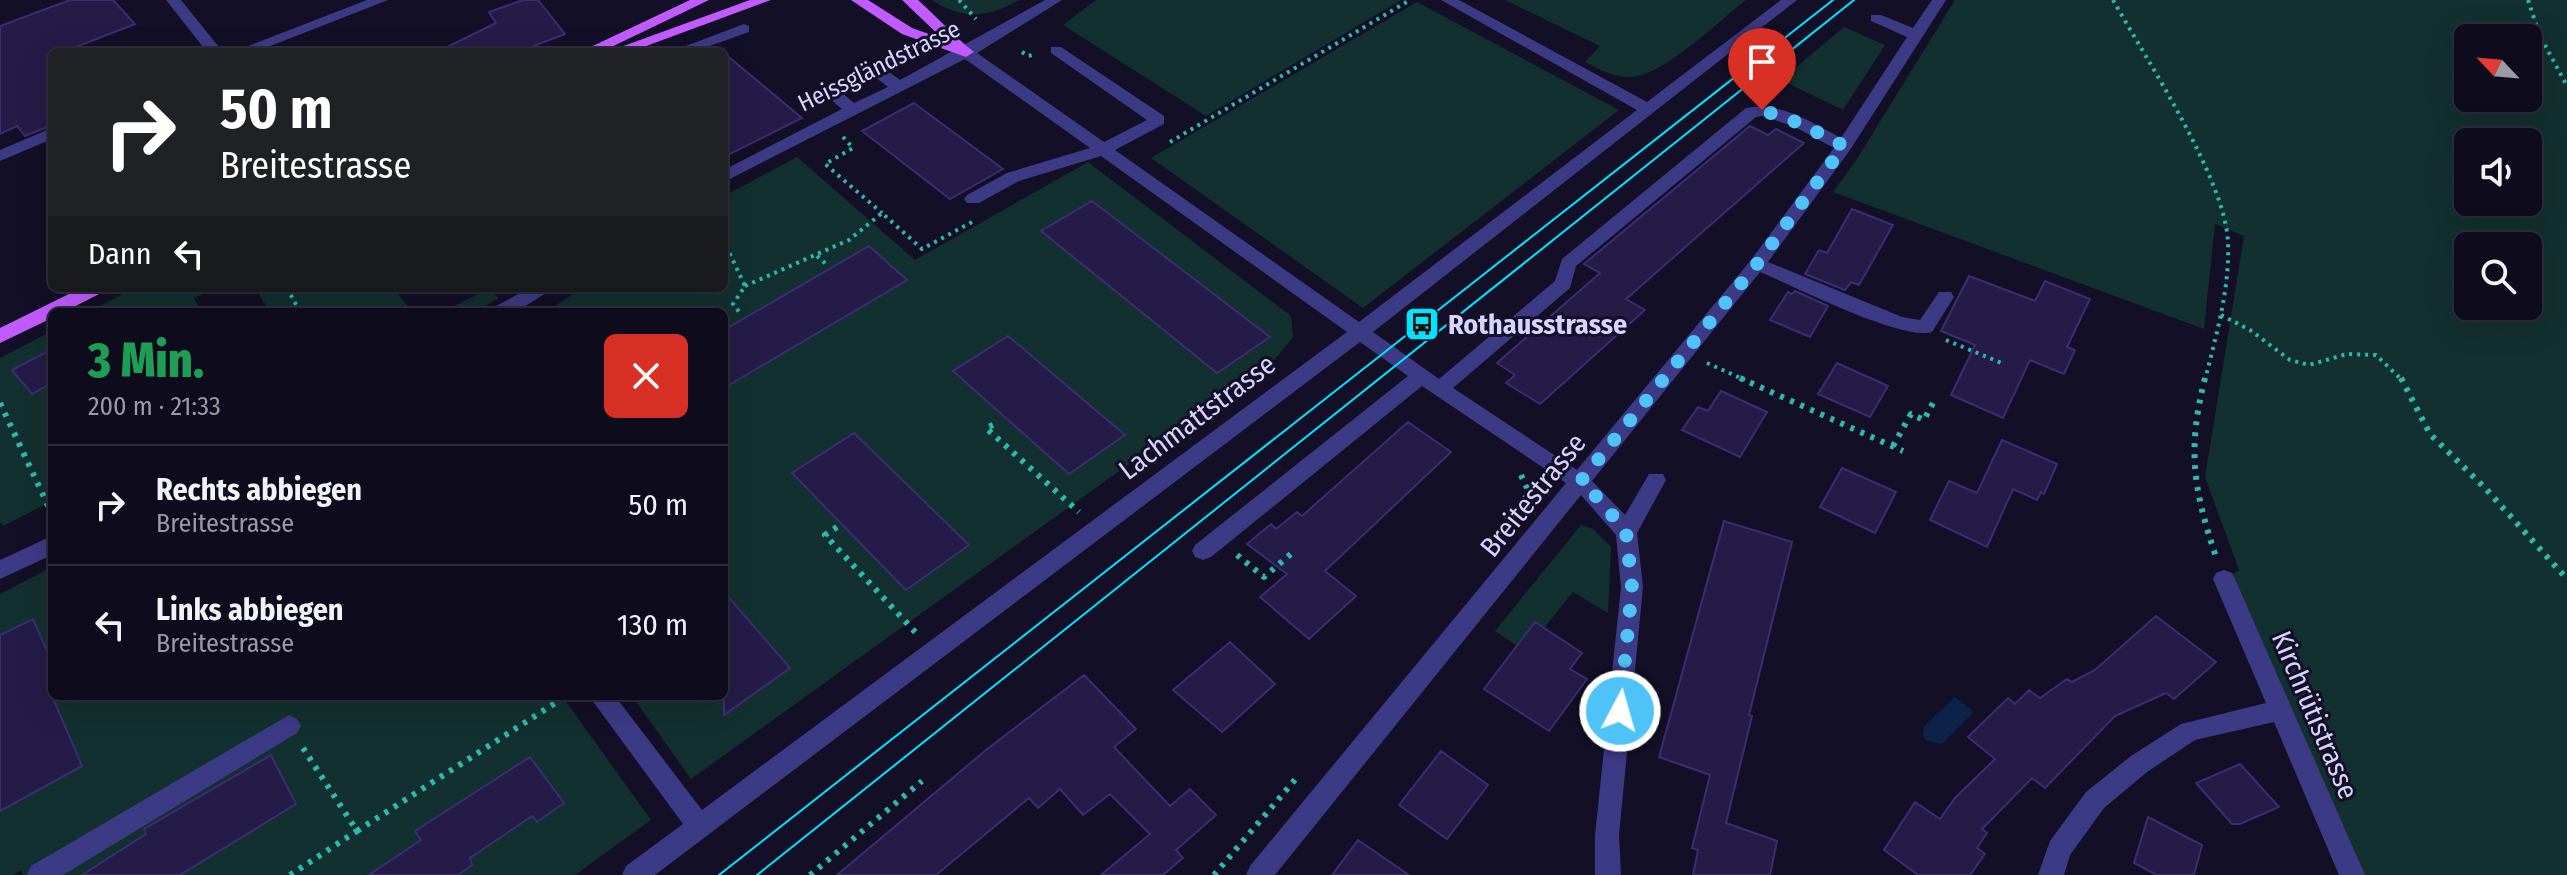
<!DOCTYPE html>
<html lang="de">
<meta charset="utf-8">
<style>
:root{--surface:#0e0b1c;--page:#1c1929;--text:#f1f3f6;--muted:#9b9ba3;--line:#2e2b3b}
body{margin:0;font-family:"Fira Sans Condensed",sans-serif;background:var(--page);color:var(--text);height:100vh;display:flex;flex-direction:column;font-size:30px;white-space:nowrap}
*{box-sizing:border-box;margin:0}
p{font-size:26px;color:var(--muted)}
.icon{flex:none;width:44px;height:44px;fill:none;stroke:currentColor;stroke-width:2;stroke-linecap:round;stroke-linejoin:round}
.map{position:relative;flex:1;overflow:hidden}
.panel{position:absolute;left:48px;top:308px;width:680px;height:392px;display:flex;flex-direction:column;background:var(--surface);border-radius:12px;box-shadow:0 8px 32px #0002,0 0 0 2px var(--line)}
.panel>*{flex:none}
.banner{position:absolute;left:48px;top:48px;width:680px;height:244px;border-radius:12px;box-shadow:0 8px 32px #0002,0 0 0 2px var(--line);background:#202124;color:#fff;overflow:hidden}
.needle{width:52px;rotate:296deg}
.buttons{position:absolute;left:2454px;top:24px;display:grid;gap:16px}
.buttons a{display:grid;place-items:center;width:88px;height:88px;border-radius:12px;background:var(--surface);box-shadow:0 8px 32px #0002,0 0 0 2px var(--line);font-size:40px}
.pin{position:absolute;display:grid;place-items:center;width:68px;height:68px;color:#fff;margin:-82px -34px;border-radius:50% 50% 50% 0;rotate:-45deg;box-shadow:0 0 8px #0007}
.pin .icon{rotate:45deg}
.me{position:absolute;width:88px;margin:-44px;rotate:6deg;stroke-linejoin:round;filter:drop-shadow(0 0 6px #0008)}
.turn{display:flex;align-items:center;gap:28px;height:168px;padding:0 40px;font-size:36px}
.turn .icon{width:104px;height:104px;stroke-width:2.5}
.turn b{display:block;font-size:56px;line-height:68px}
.then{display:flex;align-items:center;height:76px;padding:0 40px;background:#0003;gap:16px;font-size:30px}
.round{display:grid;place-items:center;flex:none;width:84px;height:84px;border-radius:12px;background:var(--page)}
.overview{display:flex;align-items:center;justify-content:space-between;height:136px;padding:0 40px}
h1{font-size:48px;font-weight:800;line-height:60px;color:#1e9e55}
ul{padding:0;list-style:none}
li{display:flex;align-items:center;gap:24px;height:120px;padding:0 40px;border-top:2px solid var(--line)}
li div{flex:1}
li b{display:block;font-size:30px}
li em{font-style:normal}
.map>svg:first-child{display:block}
.green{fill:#12302f;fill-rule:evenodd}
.water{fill:#0c2248}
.building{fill:#241b47;stroke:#3b2d73;stroke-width:2}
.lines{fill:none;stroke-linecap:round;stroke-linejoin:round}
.path-far1{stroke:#2fb8b0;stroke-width:4;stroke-dasharray:3 5;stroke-linecap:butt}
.path{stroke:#2fb8b0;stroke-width:6;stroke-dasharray:4 7;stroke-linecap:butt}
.minor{fill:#3d3a85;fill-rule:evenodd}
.major{fill:#c25bff;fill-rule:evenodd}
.tram{stroke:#00e5ff;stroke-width:2}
.route{stroke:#4fc3f7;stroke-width:14;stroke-dasharray:0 25.2}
.labels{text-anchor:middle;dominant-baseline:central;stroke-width:6;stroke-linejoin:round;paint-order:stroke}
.far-street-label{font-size:24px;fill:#d9d4ff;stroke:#130f26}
.poi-label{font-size:28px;font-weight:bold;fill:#d9d4ff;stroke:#130f26;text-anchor:start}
.street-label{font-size:28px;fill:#d9d4ff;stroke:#130f26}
</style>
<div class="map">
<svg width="2567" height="875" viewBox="0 0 2567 875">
<rect width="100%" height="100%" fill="#130f26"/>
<path class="green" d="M932 0H1019C989 18 961 20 932 0Z
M1096 0H1401L1206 116 1063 25Z
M1505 0H1746C1720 20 1664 75 1632 77 1614 78 1601 70 1585 62L1600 46Z
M1955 0H2567V875H2359L2224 579 2239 570 2205 477 2244 236 2215 224 2204 329 1833 192 1855 162ZM2468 38H2528V98H2468ZM2468 142H2528V202H2468ZM2468 246H2528V306H2468Z
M1417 2 1619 110 1363 308 1151 158Z
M1844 27 1885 45 1843 110 1781 80Z
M797 157 915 260 1088 162 1291 316 1293 337 1275 359 691 779 635 700 641 696H724V312H547L581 288H724V196Z
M134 288H216L194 298 202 312H88Z
M255 288H393L413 312H270Z
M488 289 499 298 475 312H442Z
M52 331V501L3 526 0 522V358Z
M1581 525 1593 529 1611 547 1608 613 1573 592 1544 628 1535 623 1516 645 1495 631Z
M52 567V696H562L651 820 575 875H23L21 870 14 875H0V594Z"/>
<path class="water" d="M1955 697 1974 712 1942 744 1927 741 1923 737 1924 727Z"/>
<path class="building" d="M70 0H113L135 24 63 52H52V125L25 136 17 126 0 134V26Z
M523 0H538L565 34 518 52H437L496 23 489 12Z
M724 53 802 118 724 157Z
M914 103 1003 169 950 199 862 131Z
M1750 126 1768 135 1776 129 1804 143 1626 299 1645 310 1540 404 1506 383 1515 375 1497 363 1600 273 1584 264Z
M1092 201 1270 337 1217 373 1041 231Z
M1852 209 1893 225 1859 285 1851 282 1845 290 1805 274 1819 250 1827 253Z
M869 246 907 280 724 388V330Z
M1969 276 2035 301 2045 281 2090 299 2067 347 2075 350 2064 374 2030 360 2003 418 1951 395 1975 345 1941 331Z
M1795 291 1828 306 1810 337 1770 320 1788 292 1792 294Z
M1008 336 1125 435 1069 474 953 371Z
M52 349V383L32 394 12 370Z
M1837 363 1888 386 1870 417 1818 394Z
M1721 391 1767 412 1740 457 1682 430 1698 407 1708 411Z
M1408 422 1451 452 1325 571 1356 596 1309 639 1260 597 1287 574 1247 544 1271 524 1276 529 1297 512 1302 516Z
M854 433 969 545 906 590 792 473Z
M2002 440 2057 464 2044 494 2041 492 2037 500 2013 489 1987 547 1930 520 1949 481 1977 493Z
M1842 468 1896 492 1875 533 1820 507Z
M1724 521 1792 542 1749 715 1752 716 1726 823 1777 841 1770 875H1693L1698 850 1692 848 1710 775 1659 757Z
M724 592 790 668 724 715Z
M2156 616 2216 662 2174 699 2166 693 2115 716 2045 788 2032 778 1982 829 1987 833 1977 848 1985 854 1970 875H1918L1884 850 1915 802 1940 819 1955 798 1995 759 1968 737 2008 698 2015 704 2029 690 2040 698 2067 679 2072 682 2095 670Z
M33 619 52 663V696L82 766 0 811V635Z
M1535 622 1582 653 1570 669 1587 679 1549 731 1484 689Z
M1230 642 1275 684 1222 732 1173 690Z
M1084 675 1136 729 1114 747 1170 806 1190 789 1216 815 1176 850 1183 858 1163 875H1101L1150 834 1110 794 1083 815 1060 789 1038 808 1029 798 936 875H837L986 750Z
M1441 751 1488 785 1447 839 1399 805Z
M271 755 296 804 180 875H82L146 834 144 829Z
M530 757 564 803 537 822 532 816 470 858 472 865 458 875H369L421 840 415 831Z
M2240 764 2279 807 2240 824H2232L2196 783Z
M2148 817 2202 845 2194 875H2157L2134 863Z
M1358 840 1409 875H1332Z"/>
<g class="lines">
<path class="path-far1" d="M959 0 976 19
M2113 0C2146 59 2225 178 2228 242 2230 288 2216 336 2205 380
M2528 0 2540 36 2567 86
M1022 52 1028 56 1036 54
M843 137 853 148 825 164 882 213
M1170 142 1410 0
M724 248 729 252 745 286 733 304 740 313
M817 256 827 265
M745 286 849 240 882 213 922 249 972 222
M287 288 300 312
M2221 315 2250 330 2290 360 2309 365 2347 354 2376 355 2402 380
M1946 340 2004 364
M1707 363 1745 380"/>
<path class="path" d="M1740 378 1903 451
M2205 378C2187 449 2193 488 2216 557
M2401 378 2430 434 2486 489 2567 579
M0 403 52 514
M993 425 986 428 1079 512
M1893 446 1911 414 1924 420 1934 401
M1521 475 1527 488 1525 503
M837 527 825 535 917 634
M1237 555 1264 577 1292 553
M303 748 357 831 566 696
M290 875 357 831
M810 875 922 781
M1214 875 1299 775"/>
<path class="minor" d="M166 0H181L223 52H207Z
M367 0H388L255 52H233Z
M1045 0H1062L977 53 1104 142 1147 120 1051 53V47H1061L1164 116V124L1115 150 1359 322 1637 110 1441 0H1459L1647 102 1781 0H1797L1373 332 1439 379 1555 281 1562 259 1746 108C1779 101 1813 123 1841 138L1907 37 1871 21V15H1881L1913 28 1932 0H1946L1850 150 1768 262 1902 317 1920 320 1939 292H1951L1954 297 1932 332C1901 341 1794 286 1760 272L1592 481 1625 515 1649 474H1663L1666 480 1637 533 1643 587 1619 835 1621 875H1595V835L1621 587 1616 535 1581 495 1275 875H1246L1250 866 1566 483 1422 386 1211 557 1203 560 1195 557 1192 551 1195 545 1408 376 1360 342 655 875H622L626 866 683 824 589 696H615L702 810 1347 332 1101 156 1019 181 979 203H967L964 199 967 195 1007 173 1090 148 965 59 724 182V170L842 109 823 93V87H835L854 103 888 87 870 73V67H882L900 80ZM1762 116 1793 126 1834 148 1751 260 1577 470 1453 388 1570 288 1576 266 1756 117Z
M744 24 749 26V32L693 52H670Z
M52 128V139L0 161V150Z
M530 288H554L516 312H492L494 307Z
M52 536V555L0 579V560Z
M2224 570 2232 573 2235 579 2365 875H2339L2274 722 2195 740 2147 772 2104 808 2070 855 2064 875H2038L2050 841 2086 792 2131 756 2181 724 2266 703 2213 579 2216 573Z
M289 715 297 719 301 726 297 733 63 875H27L31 866Z"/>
<path class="major" d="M690 0H709L601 52H580Z
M750 0H771L630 52H607Z
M851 0H868L912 28 943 39 902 0H918C937 17 955 37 974 52L966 57 902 34Z
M81 288H106L103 292 64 312H52V318L0 343V328Z"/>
<path class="tram" d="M719 875 1833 0
M757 875 1854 0"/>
</g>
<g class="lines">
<path class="route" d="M1620 711 1632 587 1626 532 1599 499 1580 482 1757 264 1844 146 1799 123 1762 110"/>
</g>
<defs>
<g id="bus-square" transform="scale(1.8)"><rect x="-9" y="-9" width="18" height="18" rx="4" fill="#00e5ff" stroke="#130f26"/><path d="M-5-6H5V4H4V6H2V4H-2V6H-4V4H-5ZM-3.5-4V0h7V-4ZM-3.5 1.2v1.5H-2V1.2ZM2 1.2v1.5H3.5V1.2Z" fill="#111"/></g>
</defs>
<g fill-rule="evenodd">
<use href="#bus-square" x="1422" y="324"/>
</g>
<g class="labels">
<g class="far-street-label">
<text transform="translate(879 66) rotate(-26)">Heissgländstrasse</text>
</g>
<g class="poi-label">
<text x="1448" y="324">Rothausstrasse</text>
</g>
<g class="street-label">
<text transform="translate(1197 417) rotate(-37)">Lachmattstrasse</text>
<text transform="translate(1533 495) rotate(-51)">Breitestrasse</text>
<text transform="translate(2315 715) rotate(67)">Kirchrütistrasse</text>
</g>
</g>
</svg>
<div class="buttons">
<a><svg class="needle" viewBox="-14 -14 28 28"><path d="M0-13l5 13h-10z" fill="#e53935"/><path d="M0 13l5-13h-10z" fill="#9b9ba3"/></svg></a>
<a><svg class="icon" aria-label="sound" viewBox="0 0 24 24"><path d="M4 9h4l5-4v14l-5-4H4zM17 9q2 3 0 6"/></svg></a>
<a><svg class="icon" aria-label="search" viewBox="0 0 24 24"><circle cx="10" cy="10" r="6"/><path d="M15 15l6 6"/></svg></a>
</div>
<div class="pin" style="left:1762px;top:110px;background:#d93025"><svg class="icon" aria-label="arrive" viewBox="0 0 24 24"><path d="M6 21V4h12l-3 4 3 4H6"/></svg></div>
<svg class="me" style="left:1620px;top:711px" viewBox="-20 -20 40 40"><circle r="17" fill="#4fc3f7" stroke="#fff" stroke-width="3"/><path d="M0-11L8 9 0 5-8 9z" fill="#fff"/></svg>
<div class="banner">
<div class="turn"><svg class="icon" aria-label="right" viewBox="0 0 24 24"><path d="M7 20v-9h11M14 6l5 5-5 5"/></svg><div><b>50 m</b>Breitestrasse</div></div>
<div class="then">Dann<svg class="icon" aria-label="left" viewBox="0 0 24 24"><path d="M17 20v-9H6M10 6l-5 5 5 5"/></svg></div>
</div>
<section class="panel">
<div class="overview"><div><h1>3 Min.</h1><p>200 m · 21:33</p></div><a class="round" style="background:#d93025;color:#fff"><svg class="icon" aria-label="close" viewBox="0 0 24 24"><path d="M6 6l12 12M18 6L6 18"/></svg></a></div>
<ul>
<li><svg class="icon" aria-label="right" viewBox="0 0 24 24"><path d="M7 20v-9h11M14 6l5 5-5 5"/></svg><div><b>Rechts abbiegen</b><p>Breitestrasse</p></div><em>50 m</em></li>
<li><svg class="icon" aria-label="left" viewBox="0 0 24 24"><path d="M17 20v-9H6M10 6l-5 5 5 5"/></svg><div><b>Links abbiegen</b><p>Breitestrasse</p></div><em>130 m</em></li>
</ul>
</section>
</div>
